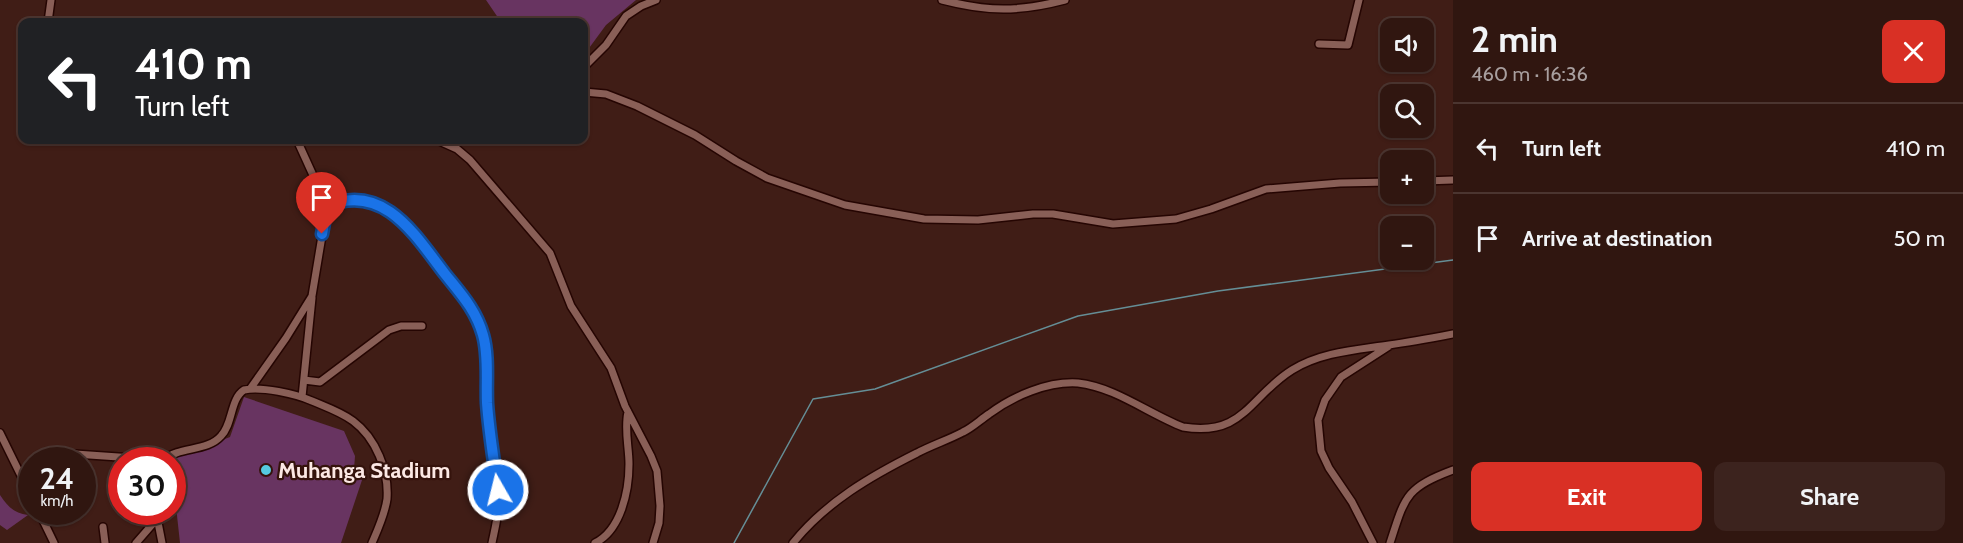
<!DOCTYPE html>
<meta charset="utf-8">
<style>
:root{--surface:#301610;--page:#3c231e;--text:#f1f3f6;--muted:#a89f9f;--line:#4b3530;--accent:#d93025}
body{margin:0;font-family:Cabin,sans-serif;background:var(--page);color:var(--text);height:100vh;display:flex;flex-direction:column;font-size:22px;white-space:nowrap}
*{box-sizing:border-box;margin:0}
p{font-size:20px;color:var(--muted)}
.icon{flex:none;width:33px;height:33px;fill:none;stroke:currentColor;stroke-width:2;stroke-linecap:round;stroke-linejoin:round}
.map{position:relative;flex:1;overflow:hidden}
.details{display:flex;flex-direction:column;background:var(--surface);width:510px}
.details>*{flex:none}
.guide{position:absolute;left:18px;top:18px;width:570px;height:126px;border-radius:12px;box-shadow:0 2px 4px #0004,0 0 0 2px var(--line);background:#202124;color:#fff;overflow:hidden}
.tools{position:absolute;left:1380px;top:18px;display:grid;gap:12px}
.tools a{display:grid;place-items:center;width:54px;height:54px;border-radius:12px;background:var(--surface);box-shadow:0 2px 4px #0004,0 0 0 2px var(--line);font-size:30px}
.speed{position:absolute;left:18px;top:447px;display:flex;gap:12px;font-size:30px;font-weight:700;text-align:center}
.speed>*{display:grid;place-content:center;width:78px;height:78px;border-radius:50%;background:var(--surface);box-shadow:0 2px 4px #0004,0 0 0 2px var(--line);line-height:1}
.speed small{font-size:15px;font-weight:400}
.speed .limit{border:9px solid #d22;background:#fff;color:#111}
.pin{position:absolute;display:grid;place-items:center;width:51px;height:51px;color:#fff;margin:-62px -26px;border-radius:50% 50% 50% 0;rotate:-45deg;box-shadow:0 0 6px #0007}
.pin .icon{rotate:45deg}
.me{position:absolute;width:66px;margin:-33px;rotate:352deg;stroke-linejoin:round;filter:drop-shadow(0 0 4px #0008)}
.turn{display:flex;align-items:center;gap:21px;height:126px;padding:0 18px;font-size:27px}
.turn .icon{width:78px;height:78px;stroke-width:2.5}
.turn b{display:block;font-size:42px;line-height:51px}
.round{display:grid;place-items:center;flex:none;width:63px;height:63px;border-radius:12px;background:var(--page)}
.head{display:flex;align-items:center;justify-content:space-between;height:102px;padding:0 18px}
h1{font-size:36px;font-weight:700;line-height:45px}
.action{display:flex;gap:12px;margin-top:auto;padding:12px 18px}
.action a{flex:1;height:69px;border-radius:12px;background:var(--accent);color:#fff;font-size:24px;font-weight:700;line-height:69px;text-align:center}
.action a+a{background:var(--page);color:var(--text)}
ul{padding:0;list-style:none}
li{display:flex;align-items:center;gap:18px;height:90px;padding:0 18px;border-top:2px solid var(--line)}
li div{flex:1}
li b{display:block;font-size:22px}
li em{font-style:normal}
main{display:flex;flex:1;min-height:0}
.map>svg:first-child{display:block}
.green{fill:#683461}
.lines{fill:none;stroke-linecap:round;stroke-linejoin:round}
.stream{stroke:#658e96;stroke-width:1.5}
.minor-casing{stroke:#250502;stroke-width:10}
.minor{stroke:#895f57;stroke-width:7}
.route-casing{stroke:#114b97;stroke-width:15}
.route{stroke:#1a73e8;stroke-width:10}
.poi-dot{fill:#55cae0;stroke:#35130c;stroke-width:2}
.labels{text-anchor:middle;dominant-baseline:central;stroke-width:4.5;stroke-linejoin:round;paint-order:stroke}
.poi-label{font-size:22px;font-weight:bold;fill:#fce8e4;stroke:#35130c;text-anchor:start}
</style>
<main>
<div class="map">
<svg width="1453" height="543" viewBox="0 0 1453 543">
<rect width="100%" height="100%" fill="#401d16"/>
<path class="green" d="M486 0H636L606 25 584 55V22H501Z
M244 397 344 431 355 456 354 469 365 471 341 543H180L173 479 172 460H170L230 437Z
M0 495C8 507 14 513 28 515L7 530 0 525Z"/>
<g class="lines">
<path class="stream" d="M734 543 813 399 875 389 1078 316 1218 291 1453 260"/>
<g class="minor-casing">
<path id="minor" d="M942 0C988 12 1019 12 1065 0
M48 22 51 0
M1319 44 1348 45 1359 0
M584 67 606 45 626 16 641 6 656 0
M584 92 606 94 637 106 695 135 736 161 767 178 845 205 924 219 978 220 1033 214H1053L1113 224 1176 219 1211 209 1266 189 1340 183 1390 182
M437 140 457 149 470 160 550 253 571 306 611 368 625 406 651 456 657 471 660 506 659 523 653 543
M1424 181 1453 180
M327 206C385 182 414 234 445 274 460 294 476 310 483 335 489 356 486 381 487 403 489 435 498 466 499 498 499 513 495 528 492 543
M304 380 320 382 389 330 401 326H422
M250 389 286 338 312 296 327 206 297 140
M302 397 312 298
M0 433 32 498
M75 454 162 460
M164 460C179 446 207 452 221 436 233 424 230 399 244 390 261 386 296 394 312 401 326 407 341 412 353 421 376 438 389 471 387 499 385 514 378 529 372 543
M115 471 122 474
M39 512 54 543
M156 512 162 543
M103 527 105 543
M136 543 157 519
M595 543C621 530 629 491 629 464 629 447 624 429 628 412
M793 543C826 502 871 476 917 453 932 445 948 440 963 432 973 427 980 420 989 414 1013 396 1048 381 1078 383 1115 387 1149 414 1183 427 1244 437 1249 397 1292 370 1321 352 1356 350 1389 345 1411 342 1432 338 1453 334
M1373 543 1352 502 1329 468 1321 451 1318 420 1325 400 1341 377 1389 346
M1390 543C1405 497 1405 488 1453 470"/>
</g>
<use href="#minor" class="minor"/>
</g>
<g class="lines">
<g class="route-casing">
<path id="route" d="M322 234 327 206C384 182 415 235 445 274 461 294 476 310 483 335 489 356 486 381 487 403 489 432 494 461 498 490"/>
</g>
<use href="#route" class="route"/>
</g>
<circle class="poi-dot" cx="266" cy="470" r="6"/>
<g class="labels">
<g class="poi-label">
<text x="278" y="470">Muhanga Stadium</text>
</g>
</g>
</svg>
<div class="tools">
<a><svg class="icon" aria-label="sound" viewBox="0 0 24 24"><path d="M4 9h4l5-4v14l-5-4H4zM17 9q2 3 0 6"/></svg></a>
<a><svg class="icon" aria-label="search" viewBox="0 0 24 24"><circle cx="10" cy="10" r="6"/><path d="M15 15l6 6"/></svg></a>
<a>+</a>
<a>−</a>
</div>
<div class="speed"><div>24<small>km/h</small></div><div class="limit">30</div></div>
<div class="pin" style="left:322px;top:234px;background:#d93025"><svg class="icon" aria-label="arrive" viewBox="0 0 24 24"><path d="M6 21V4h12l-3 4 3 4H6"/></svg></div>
<svg class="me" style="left:498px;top:490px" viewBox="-20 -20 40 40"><circle r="17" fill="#1a73e8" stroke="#fff" stroke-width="3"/><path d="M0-11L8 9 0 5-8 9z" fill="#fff"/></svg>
<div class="guide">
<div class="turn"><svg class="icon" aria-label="left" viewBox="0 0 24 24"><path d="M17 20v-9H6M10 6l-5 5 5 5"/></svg><div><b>410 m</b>Turn left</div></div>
</div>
</div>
<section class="details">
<div class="head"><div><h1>2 min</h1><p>460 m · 16:36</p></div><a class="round" style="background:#d93025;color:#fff"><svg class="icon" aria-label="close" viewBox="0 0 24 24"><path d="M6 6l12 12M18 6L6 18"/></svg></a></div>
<ul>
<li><svg class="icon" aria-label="left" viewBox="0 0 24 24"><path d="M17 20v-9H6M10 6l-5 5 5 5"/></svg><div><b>Turn left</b></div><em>410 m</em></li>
<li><svg class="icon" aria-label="arrive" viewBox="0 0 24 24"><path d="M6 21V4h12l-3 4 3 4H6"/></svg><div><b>Arrive at destination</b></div><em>50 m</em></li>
</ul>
<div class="action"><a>Exit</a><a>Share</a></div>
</section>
</main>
